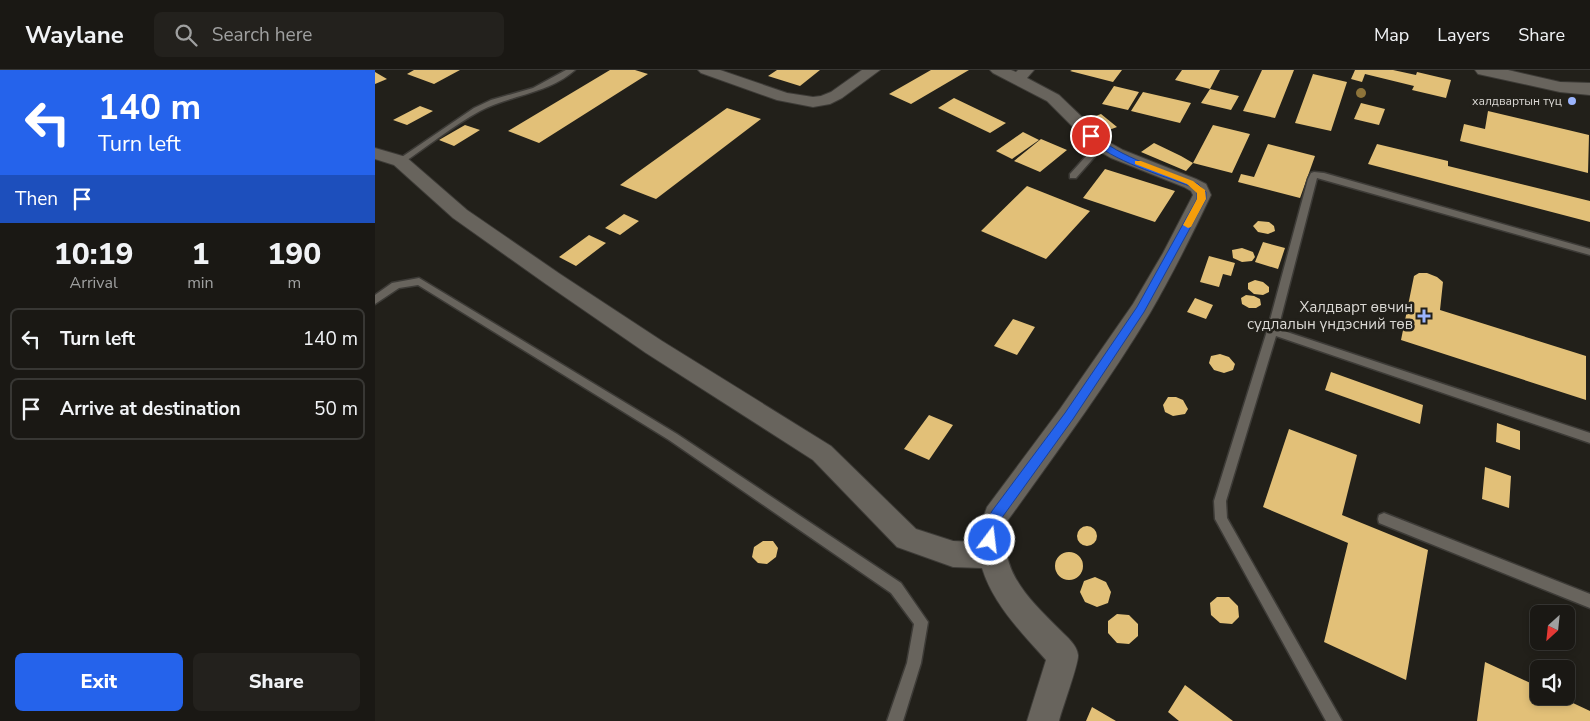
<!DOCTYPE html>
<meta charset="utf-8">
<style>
:root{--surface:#1a1814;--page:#23211d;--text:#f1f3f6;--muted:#9fa0a0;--line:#383734;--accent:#2563eb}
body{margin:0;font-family:"Nunito Sans",sans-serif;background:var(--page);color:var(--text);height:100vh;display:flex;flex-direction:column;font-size:19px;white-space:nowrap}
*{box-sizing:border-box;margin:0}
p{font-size:16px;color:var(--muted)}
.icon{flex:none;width:28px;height:28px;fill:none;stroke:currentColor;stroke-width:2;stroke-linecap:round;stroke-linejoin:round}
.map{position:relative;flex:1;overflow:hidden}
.details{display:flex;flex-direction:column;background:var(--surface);width:375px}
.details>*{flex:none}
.top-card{background:#2563eb;color:#fff;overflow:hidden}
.needle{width:32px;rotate:207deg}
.tools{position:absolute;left:1155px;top:535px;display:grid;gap:10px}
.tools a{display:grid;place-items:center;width:45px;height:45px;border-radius:8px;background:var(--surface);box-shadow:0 2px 8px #0003,0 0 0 1px var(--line);font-size:25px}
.pin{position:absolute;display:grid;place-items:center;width:42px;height:42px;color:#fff;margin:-21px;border:2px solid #fff;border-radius:50%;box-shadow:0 1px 5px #0007}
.me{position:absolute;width:55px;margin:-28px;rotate:15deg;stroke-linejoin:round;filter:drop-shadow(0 0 4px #0008)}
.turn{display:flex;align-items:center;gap:18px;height:105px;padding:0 15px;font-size:22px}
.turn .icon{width:65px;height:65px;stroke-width:2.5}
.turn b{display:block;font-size:35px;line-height:42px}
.then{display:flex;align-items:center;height:48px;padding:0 15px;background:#0003;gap:10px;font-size:19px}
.eta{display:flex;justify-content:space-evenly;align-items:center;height:85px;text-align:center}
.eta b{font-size:30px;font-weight:800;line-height:35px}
.primary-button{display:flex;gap:10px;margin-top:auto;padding:10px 15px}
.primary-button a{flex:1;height:58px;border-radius:8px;background:var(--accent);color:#fff;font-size:20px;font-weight:800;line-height:58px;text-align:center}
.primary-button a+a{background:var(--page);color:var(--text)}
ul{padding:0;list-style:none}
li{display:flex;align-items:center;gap:15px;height:62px;margin:0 10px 8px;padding:0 5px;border:2px solid var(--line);border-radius:8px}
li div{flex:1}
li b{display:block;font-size:19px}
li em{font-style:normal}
header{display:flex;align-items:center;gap:30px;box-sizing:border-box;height:70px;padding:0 25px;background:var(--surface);border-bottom:1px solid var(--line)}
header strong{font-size:24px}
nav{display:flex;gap:28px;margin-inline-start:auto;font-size:18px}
.search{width:350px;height:45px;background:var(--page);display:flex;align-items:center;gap:12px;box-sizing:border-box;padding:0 18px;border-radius:8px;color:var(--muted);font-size:19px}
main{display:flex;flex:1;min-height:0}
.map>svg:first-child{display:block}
.building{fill:#e2c078}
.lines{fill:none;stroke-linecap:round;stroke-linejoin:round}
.service-casing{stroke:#3d3b37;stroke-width:3}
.minor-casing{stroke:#3d3b37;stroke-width:2}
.tertiary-casing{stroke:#3d3b37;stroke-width:2}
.service{fill:#68645d;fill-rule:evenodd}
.minor{fill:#68645d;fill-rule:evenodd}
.tertiary{fill:#68645d;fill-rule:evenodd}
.tree{fill:#8e743a}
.route{fill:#2563eb;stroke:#184099}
.slow{fill:#f59e0b}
.poi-dot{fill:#9bb4fd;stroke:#22201a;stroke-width:2}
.labels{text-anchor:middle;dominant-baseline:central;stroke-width:5;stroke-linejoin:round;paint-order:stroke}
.far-poi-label{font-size:12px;fill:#dad8d4;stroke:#22201a;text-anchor:end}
.poi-label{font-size:15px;fill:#dad8d4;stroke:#22201a;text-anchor:end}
</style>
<header>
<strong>Waylane</strong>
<div class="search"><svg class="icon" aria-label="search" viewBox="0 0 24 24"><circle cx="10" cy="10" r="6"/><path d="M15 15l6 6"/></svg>Search here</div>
<nav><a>Map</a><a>Layers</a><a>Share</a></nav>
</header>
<main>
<section class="details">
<div class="top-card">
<div class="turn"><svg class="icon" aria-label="left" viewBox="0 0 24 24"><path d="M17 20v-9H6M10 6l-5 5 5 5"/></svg><div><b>140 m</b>Turn left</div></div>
<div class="then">Then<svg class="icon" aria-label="arrive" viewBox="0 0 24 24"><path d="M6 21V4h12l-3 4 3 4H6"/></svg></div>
</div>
<div class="eta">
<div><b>10:19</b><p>Arrival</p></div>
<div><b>1</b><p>min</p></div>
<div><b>190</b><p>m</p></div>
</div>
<ul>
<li><svg class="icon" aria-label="left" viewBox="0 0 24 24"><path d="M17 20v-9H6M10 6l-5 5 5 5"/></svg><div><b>Turn left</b></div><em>140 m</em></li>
<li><svg class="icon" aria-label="arrive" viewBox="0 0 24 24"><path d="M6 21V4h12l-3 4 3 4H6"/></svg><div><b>Arrive at destination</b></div><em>50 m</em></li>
</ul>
<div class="primary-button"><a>Exit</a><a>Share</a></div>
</section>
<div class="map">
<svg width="1215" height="651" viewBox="0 0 1215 651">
<rect width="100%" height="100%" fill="#22201a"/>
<path class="building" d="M39 0H85L59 14 32 4Z
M235 0H260L273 4 164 73 133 61Z
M402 0H445L425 16 393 6Z
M556 0H594L536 34 514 24Z
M697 0H747L738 12 695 1Z
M807 0H845L835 19 864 26 856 40 826 33 835 19 800 10Z
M887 0H919L900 48 868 41Z
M980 0H1018L1041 5 1042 2 1076 10 1071 28 1037 20 1039 16 990 4 987 12 976 9Z
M0 2 12 9 0 14Z
M938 4 972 12 956 61 920 53Z
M739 16 764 22 753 40 727 34Z
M768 22 816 33 805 53 756 41Z
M579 28 631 53 615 63 563 38Z
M986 33 1010 39 1004 55 979 49Z
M45 36 58 41 32 55 18 50Z
M352 38 386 49 281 129 245 115Z
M1113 41 1214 65 1213 103 1085 71 1089 54 1110 59Z
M726 44 742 57 734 60 718 47Z
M90 55 105 60 79 76 64 70Z
M838 55 875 64 857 103 818 93Z
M648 62 664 70 637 89 621 81Z
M666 69 692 80 665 102 639 91Z
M779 73 806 86 818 93 811 101 766 82Z
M893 74 940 86 925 128 863 112 866 104 879 107Z
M1002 74 1073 91V96L1215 131V152L993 94Z
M730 99 800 121 780 152 708 128Z
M652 116 715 141 671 189 606 161Z
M249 144 264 151 245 165 230 158Z
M883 151 894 152 899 156 900 161 893 164 883 162 878 156Z
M214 165 231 173 201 196 184 187Z
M888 172 910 178 903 199 880 192Z
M867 178 878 182 880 187 877 191 867 192 858 188 857 180Z
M834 186 860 193 856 206 848 204 844 217 825 212Z
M1044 203H1052L1062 207 1068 212 1065 240 1211 286V330L1026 270 1039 206Z
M880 210 888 212 894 217V222L888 225 879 224 873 219V213Z
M871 225 879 226 885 229 886 235 881 238H874L867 234 866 228Z
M820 228 838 235 831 249 812 242Z
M638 249 660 257 642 285 619 276Z
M845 284 854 287 860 294 858 300 849 303 839 300 834 293 836 286Z
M956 302 1048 335 1045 354 950 320Z
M793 327H801L808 330 813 339 810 344 798 346 790 342 788 335Z
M554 345 578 355 554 390 529 379Z
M1122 353 1145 361V380L1121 372Z
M914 359 982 385 967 445 1053 480 1031 610 949 572 973 473 888 437Z
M1110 397 1136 406 1134 438 1107 429Z
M702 466a10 10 0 1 1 20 0a10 10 0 1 1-20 0Z
M388 471H398L403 478 401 487 392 494 383 493 377 487 379 477Z
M680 496a14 14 0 1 1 28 0a14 14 0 1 1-28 0Z
M720 507 731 512 736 522 733 533 722 537 710 532 705 522 709 511Z
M842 527H854L863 536 864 547 857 554 845 553 836 545 835 533Z
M742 544 754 545 763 554V566L754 574 742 573 733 563V551Z
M1110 592 1164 617V626H1183L1215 641V651H1102Z
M810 615 858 651H804L793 642Z
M717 637 741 651H711Z"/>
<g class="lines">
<g class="service-casing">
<path id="service" d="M191 0H200C173 24 135 25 105 41 78 56 53 76 28 93H22L21 91 99 38 116 30 158 18Z
M723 73 730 75 701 108H695V104Z
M939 102 949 103 1215 179V185L942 108 903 259 1215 363V373L901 266 851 431 852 448 967 651H951L840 449 839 431 892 261 933 109 936 103Z
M44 208 302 364 526 513 553 552 546 593 528 651H512L532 593 539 554 516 523 294 370 43 215 24 218 0 234V225L17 213Z
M1009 443 1215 524V538L1004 453 1003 449 1004 445Z"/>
</g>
<g class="minor-casing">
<path id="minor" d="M323 0H345L412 23 438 27 446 26 456 22 487 0H505L467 28 455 34 438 37 402 30 326 3Z
M615 0H636L641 2 643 0H659L652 8 684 25 732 71 748 80 821 109 831 114 836 125C817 165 797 205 775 243 732 314 682 382 633 450 621 499 653 528 685 560 692 567 702 575 703 585 704 593 687 639 684 651H652L671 590C646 562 618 534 607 498L578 497 522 477 438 390 271 283 171 214 78 148 19 95 0 89V78L31 87 92 140 185 204 287 271 456 376 541 459 578 471 602 472V465L612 437 685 339 758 234 788 183 818 125 816 121 809 117 736 88 720 79 672 31 618 3Z"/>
</g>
<g class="tertiary-casing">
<path id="tertiary" d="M1100 0H1133L1185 12 1215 13V25L1185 22 1103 4Z"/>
</g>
<use href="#service" class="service"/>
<use href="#minor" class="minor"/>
<use href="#tertiary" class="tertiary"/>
</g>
<circle class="tree" cx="986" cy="23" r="5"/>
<path class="route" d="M713 64H719C745 88 790 100 823 114L831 122V129L769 242 698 349 626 449 620 474 615 476 610 474C605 464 612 451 617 441L690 343 762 237 822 129V122L817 117C784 104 739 92 713 68Z"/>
<path class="slow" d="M760 91H766L818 111 830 120 831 129 816 157 813 158 808 155 822 129V123L812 114 760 94Z"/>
<g class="poi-dot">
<circle cx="1197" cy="31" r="5"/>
<path d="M1046.5 238.5h5v5h5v5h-5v5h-5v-5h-5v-5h5z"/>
</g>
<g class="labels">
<g class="far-poi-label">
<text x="1187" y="31">халдвартын түц</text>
</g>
<g class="poi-label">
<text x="1038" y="237">Халдварт өвчин<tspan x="1038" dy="17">судлалын үндэсний төв</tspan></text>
</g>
</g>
</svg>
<div class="tools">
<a><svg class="needle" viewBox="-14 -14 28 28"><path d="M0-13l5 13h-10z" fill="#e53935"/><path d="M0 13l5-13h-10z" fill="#9fa0a0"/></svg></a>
<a><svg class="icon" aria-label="sound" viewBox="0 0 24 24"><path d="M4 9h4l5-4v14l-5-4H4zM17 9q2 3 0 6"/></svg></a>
</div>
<div class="pin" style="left:716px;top:66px;background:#d93025"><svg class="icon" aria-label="arrive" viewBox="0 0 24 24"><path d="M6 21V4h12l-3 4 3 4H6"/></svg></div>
<svg class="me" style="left:615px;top:470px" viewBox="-20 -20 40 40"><circle r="17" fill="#2563eb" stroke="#fff" stroke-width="3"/><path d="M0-11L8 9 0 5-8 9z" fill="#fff"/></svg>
</div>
</main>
